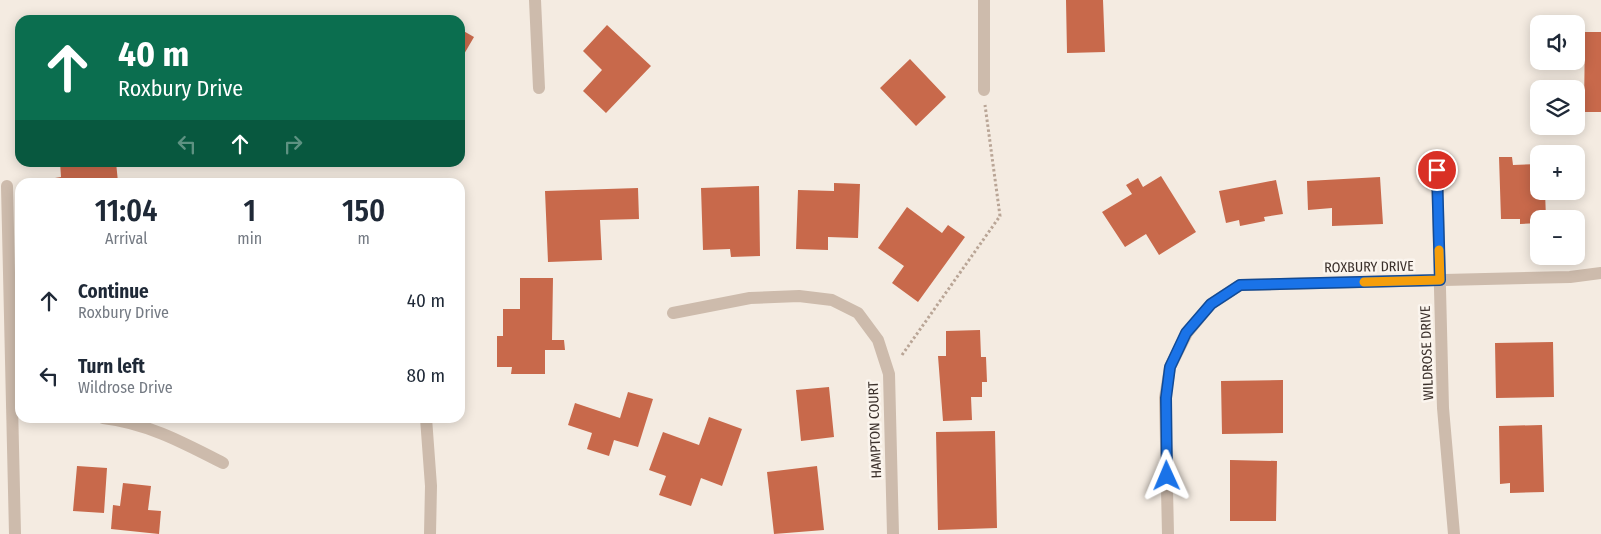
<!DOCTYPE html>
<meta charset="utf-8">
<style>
:root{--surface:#fff;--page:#f6f6f7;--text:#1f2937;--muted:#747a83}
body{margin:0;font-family:"Fira Sans Condensed",sans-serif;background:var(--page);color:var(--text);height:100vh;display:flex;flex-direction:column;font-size:19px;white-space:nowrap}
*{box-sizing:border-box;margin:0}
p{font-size:16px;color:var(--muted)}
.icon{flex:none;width:28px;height:28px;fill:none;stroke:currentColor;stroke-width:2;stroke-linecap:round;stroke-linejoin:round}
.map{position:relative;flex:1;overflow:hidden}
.side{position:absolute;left:15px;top:178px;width:450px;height:245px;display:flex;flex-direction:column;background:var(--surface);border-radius:15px;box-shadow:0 2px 12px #0003}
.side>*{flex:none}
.banner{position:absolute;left:15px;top:15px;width:450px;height:152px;border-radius:15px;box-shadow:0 2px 12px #0003;background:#0b6e4f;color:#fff;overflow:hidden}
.buttons{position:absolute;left:1530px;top:15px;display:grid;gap:10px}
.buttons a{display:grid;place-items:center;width:55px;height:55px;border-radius:10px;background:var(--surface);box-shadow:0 2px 12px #0003;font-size:25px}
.pin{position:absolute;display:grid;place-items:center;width:42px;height:42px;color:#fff;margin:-21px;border:2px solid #fff;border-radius:50%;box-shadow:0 1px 5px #0007}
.me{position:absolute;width:55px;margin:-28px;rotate:359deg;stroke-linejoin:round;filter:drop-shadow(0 0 4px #0008)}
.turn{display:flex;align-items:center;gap:18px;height:105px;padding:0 20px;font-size:22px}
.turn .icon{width:65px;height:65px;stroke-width:2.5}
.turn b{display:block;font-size:35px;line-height:42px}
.lanes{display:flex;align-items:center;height:48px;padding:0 20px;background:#0003;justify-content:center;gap:25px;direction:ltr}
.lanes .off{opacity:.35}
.eta{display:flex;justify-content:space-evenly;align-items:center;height:85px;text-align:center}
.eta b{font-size:30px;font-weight:600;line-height:35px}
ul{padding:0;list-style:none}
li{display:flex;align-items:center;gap:15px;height:75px;padding:0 20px}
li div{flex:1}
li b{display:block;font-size:19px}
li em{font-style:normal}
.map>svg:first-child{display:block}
.building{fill:#c8694b}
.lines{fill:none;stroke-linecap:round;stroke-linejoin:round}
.path{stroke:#b9a596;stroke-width:3;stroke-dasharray:2.5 2.5;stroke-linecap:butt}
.minor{stroke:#cdbbac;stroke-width:12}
.route-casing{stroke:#114b97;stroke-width:12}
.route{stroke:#1a73e8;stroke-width:9}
.slow{stroke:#f59e0b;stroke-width:9}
.labels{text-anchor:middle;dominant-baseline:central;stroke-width:5;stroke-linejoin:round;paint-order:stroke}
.street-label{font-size:14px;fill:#3b302b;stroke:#fbf5ee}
</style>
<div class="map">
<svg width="1601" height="534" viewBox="0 0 1601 534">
<rect width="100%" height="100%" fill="#f4ebe1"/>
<path class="building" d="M1066 0H1103L1105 52 1067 53Z
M607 25 651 66 606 113 583 91 602 70 583 51Z
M460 29 474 37 460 61Z
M1585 32H1601V112H1584Z
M910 59 946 97 916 126 880 88Z
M1499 157H1512L1513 165 1539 164V191H1545L1546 219H1539V223L1520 224V219H1501Z
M60 162H116L118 182H55V178L61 177Z
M1161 176 1196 232 1159 255 1146 234 1125 247 1102 212 1132 194 1126 185 1138 178 1143 187Z
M1380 177 1383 224 1332 226V208L1308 210 1307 181Z
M1276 180 1283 214 1264 217 1265 221 1240 226 1239 220 1226 223 1219 191Z
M834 183 860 184 858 238 828 237V250L796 249 798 190 834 191Z
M759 186 760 256 731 257 730 249 703 250 701 188Z
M638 188 639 219 600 220 602 260 548 262 545 191Z
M907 207 942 233 948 225 965 237 918 302 892 283 904 266 878 248Z
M520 278H553L552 340H564L565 350H545V374H511L512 367H497V336H503V309H520Z
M980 330 981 357H986L987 382H982V397H971L972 420 943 421 938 356H946V331Z
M1553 342 1554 397 1496 398 1495 343Z
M1283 380V433L1222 434 1221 381Z
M829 387 834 437 801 441 796 390Z
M628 392 653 399 638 447 614 440 609 456 587 449 592 433 568 425 575 403 620 418Z
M709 417 742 429 722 486 701 478 691 506 659 495 666 476 649 470 663 432 699 445Z
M1542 425 1544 492 1510 493V483L1500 484 1499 426Z
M995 431 997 528 938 530 936 432Z
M1230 460 1277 461 1276 521H1230Z
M77 466 107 468 104 513 73 511Z
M817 466 824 530 774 534 767 472Z
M123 483 151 486 148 510 161 511 159 534 111 529 113 505 120 506Z"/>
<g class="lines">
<path class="path" d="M902 355 1000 216 985 105"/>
<path class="minor" d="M535 0 539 88
M984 90V0
M1437 170 1443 408 1454 534
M7 186 15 534
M673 313 750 298 799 296 832 300 858 313 878 340 889 374 893 534
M103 418C147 423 184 443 223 463
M426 418 431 486 430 534
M1168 534 1165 398 1170 367 1187 333 1211 304 1240 285 1570 277 1601 273"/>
</g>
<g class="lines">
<g class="route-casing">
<path id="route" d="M1167 476 1166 398 1170 367 1186 333 1211 304 1240 285 1440 280 1437 170"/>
</g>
<use href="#route" class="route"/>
<path class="slow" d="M1364 282 1440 280 1439 250"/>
</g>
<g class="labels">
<g class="street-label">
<text transform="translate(1369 267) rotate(-1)">ROXBURY DRIVE</text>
<text transform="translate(1427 353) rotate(-92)">WILDROSE DRIVE</text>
<text transform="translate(875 430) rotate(-92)">HAMPTON COURT</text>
</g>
</g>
</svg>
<div class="buttons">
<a><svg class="icon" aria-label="sound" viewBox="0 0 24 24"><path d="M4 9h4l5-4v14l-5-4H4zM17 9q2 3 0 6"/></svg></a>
<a><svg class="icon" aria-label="layers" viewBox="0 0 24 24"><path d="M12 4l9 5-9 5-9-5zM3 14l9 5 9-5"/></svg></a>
<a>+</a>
<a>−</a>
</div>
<div class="pin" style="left:1437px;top:170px;background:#d93025"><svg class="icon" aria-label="arrive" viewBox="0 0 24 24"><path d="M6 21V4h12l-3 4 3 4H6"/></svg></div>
<svg class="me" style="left:1167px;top:476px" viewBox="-20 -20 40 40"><path d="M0-17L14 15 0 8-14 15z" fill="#1a73e8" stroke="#fff" stroke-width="4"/></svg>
<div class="banner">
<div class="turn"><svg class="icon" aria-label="ahead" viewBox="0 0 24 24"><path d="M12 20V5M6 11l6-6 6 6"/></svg><div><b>40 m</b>Roxbury Drive</div></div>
<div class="lanes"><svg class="icon off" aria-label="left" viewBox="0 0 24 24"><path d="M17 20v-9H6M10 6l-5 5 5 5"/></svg><svg class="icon" aria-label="ahead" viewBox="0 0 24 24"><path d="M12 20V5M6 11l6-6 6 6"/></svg><svg class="icon off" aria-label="right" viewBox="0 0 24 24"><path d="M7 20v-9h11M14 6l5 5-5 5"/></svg></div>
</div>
<section class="side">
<div class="eta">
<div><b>11:04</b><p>Arrival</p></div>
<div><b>1</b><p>min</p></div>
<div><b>150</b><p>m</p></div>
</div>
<ul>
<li><svg class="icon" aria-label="ahead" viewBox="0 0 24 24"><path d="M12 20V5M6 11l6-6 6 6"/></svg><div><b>Continue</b><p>Roxbury Drive</p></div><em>40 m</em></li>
<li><svg class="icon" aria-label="left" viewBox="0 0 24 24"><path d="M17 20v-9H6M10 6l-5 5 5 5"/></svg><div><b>Turn left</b><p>Wildrose Drive</p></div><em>80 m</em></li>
</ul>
</section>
</div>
